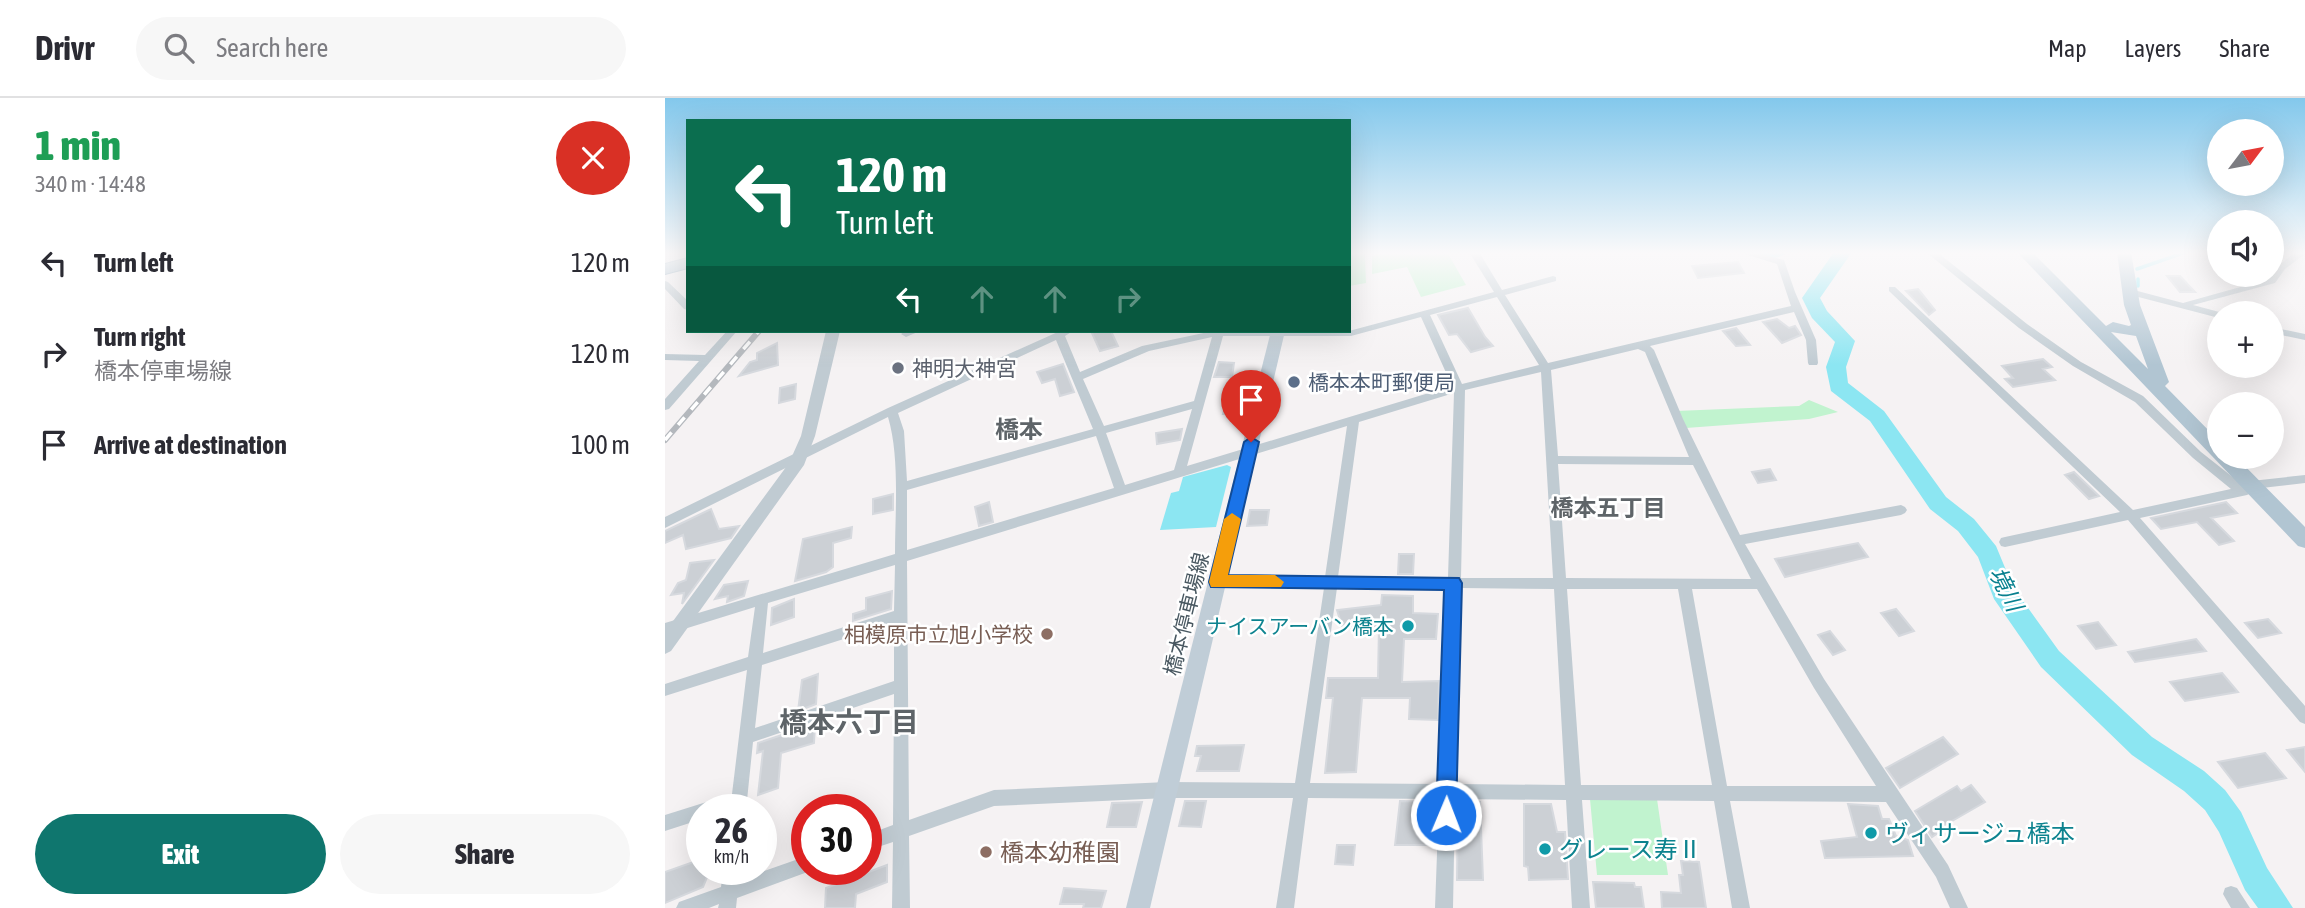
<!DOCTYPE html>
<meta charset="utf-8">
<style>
:root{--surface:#fff;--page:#f7f7f7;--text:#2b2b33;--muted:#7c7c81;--line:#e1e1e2;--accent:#0f766e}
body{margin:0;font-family:"Asap Condensed","Noto Sans JP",sans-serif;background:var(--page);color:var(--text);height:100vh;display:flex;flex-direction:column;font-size:26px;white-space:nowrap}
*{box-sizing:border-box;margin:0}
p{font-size:23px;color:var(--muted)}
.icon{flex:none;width:38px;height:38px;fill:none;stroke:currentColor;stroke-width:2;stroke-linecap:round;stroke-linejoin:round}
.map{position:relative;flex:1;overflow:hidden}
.sheet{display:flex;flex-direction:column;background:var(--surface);width:665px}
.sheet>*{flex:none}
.top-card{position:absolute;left:21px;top:21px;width:665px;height:214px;border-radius:0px;box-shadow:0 7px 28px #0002;background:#0b6e4f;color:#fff;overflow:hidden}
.needle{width:46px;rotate:58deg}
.buttons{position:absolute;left:1542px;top:21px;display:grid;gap:14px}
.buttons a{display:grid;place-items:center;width:77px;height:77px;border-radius:50%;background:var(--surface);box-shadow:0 7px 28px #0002;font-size:35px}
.speed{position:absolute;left:21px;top:696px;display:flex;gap:14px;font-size:35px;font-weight:700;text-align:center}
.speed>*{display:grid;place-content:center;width:91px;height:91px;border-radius:50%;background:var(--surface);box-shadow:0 7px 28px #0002;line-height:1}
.speed small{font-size:18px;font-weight:400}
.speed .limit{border:10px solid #d22;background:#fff;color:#111}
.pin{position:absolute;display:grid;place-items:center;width:60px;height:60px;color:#fff;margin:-72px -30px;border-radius:50% 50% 50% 0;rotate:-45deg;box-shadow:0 0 7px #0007}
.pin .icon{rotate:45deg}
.me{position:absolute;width:77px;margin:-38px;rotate:1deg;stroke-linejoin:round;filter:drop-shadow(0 0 5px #0008)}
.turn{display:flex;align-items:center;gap:24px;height:147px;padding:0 35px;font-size:32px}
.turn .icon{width:91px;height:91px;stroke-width:2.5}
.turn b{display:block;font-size:49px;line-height:60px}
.lanes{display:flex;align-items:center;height:66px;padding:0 35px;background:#0003;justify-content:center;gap:35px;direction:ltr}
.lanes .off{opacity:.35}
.round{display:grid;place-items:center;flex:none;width:74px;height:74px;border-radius:37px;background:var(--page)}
.overview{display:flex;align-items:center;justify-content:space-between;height:119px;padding:0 35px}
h1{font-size:42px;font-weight:800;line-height:52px;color:#1e9e55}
.primary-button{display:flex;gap:14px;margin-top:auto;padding:14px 35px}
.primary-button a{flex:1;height:80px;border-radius:42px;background:var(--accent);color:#fff;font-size:28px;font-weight:800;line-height:80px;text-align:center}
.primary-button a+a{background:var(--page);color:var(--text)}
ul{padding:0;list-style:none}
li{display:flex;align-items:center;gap:21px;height:91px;padding:0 35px}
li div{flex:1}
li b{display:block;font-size:26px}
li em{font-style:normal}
header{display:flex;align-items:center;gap:42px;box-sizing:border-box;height:98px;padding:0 35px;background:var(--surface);border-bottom:2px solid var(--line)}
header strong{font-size:33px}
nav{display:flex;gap:38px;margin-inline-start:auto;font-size:24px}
.search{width:490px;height:63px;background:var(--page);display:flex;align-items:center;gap:18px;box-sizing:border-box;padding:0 24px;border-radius:38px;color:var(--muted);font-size:26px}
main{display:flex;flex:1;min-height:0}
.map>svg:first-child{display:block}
.green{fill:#c1f3cf}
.water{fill:#8ce6f2}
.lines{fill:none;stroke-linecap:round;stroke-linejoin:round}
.stream{stroke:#8ce6f2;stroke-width:3.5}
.river{fill:#8ce6f2;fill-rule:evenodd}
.building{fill:#ccd0d5;stroke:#d6d9de;stroke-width:2}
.trunk-casing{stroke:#7396af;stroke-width:2}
.minor{fill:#c0cbd2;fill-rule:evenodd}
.tertiary{fill:#c0cbd2;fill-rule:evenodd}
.secondary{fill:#c0cdd7;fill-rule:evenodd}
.primary{fill:#b1c5d2;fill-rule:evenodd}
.trunk{fill:#9cb8ca;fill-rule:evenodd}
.rail-casing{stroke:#b4b8bd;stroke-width:6}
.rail{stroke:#fff;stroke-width:3.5;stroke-dasharray:10;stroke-linecap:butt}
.route{fill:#1a73e8;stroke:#114b97;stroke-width:2}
.slow{fill:#f59e0b}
.worship-dot{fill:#6b7280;stroke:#fff;stroke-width:2.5}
.service-dot{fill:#5c6f8a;stroke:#fff;stroke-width:2.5}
.culture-dot{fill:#0f9aa8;stroke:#fff;stroke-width:2.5}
.education-dot{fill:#8d6e63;stroke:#fff;stroke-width:2.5}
.labels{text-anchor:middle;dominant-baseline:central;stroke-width:5;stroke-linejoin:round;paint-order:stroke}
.worship-label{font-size:21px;fill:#5b616d;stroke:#fff;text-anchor:start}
.service-label{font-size:21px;fill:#4e5e75;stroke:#fff;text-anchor:start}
.street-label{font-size:21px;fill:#495861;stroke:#fff}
.culture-label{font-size:21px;fill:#0d838f;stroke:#fff;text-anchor:end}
.education-label{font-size:21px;fill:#785e54;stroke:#fff;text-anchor:end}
.neighbourhood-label{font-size:23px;font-weight:bold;fill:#5e6468;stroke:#fff}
.water-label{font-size:23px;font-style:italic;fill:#07808f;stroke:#fff}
.quarter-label{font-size:24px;font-weight:bold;fill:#5e6468;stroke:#fff}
.near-culture-label{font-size:24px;fill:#0d838f;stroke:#fff;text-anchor:start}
.near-education-label{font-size:24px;fill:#785e54;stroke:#fff;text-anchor:start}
.near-neighbourhood-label{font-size:28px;font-weight:bold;fill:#5e6468;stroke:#fff}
</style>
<header>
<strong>Drivr</strong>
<div class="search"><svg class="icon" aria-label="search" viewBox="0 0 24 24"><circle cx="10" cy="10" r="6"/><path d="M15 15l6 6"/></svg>Search here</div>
<nav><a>Map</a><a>Layers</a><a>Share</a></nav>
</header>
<main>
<section class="sheet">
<div class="overview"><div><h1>1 min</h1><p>340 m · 14:48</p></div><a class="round" style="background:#d93025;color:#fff"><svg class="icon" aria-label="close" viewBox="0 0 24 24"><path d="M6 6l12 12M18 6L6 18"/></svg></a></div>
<ul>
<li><svg class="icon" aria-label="left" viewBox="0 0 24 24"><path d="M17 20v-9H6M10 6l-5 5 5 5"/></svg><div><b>Turn left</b></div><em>120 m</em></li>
<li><svg class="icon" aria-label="right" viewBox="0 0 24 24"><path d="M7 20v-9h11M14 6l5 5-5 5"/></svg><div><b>Turn right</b><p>橋本停車場線</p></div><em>120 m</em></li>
<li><svg class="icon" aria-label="arrive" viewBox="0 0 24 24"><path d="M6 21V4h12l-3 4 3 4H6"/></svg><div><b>Arrive at destination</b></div><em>100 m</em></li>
</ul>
<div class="primary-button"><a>Exit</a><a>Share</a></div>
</section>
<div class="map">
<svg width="1640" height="810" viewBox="0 0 1640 810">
<rect width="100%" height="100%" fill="#f5f2f3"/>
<path class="green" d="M684 154H700L701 185 684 188Z
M729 154H782L801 187 756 199 742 169 707 176V158Z
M1144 302 1173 314 1144 321 1021 330 1011 313 1134 308Z
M925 701H992L1003 777H932Z"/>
<path class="water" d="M562 367 566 369 551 429 495 432 506 395 514 393 518 379Z"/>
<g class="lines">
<path class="stream" d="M1472 171 1521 154
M1473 181V188"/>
<path class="river" d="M1088 154H1122C1115 162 1095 162 1088 154Z
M1169 154H1187L1155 200 1162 213 1190 243 1181 269 1183 285 1219 313 1281 399 1309 421 1331 448 1348 489 1394 553 1487 639 1539 673 1560 692 1576 714 1602 770 1628 810H1593L1580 792 1554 734 1540 712 1519 693 1467 657 1376 569 1329 501 1313 459 1293 433 1265 411 1205 323 1166 293 1161 269 1170 244 1147 220 1137 200Z"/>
</g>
<path class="building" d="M1073 164 1079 175 1033 180 1027 168Z
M1502 178H1515L1530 194H1515Z
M1253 191 1270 212 1264 217 1241 193Z
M803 210 820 239 828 248 806 254 792 236 784 237 773 217Z
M1112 221 1124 230 1130 228 1136 237 1117 245 1098 224Z
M1071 230 1085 247 1071 248 1058 233Z
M426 233H446L453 248 435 253Z
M112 245 113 267 74 278 85 264 92 262V255Z
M1378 261 1387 269 1378 271 1390 282 1348 289 1340 281 1348 280 1337 268Z
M554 264 569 265 567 279H549Z
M398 266 409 294 395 298 390 281 377 285 372 274Z
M131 286 130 301 114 305 115 290Z
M582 292 576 316H558L565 293Z
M517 331 515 342 492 346 491 335Z
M1105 371 1111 382 1093 385 1087 374Z
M1409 374 1434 398 1424 401 1400 377Z
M228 396V412L208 416V401Z
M324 404 328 424 314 428 310 409Z
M1561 404 1572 415 1546 420 1569 443 1554 447 1532 424 1496 431 1486 420Z
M46 411 54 431 74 428 66 440 21 451 18 437 0 445V433Z
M585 412H604L602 427 582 428Z
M187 429 186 440 168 445V469L161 474 130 483 138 441Z
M1193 445 1203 459 1120 479 1110 461Z
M734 456H749L748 476H733Z
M49 462 17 506 19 495 6 497 13 485 21 482 25 465Z
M83 483 79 498 62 504 63 498 50 501 59 487Z
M227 493 226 511 188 523V516L201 512V500Z
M717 497 748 498V515L773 516 771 541H739L737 584 774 583 773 622 744 621 745 600H697L691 674 660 675 668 600H661L663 580H713L714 528H677L672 512 716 507Z
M129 501V519L106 527 107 510Z
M1231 511 1249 533 1234 538 1216 515Z
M1603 521 1616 535 1593 540 1580 525Z
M1433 524 1451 547 1431 551 1413 528Z
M1165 533 1180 552 1168 557 1153 537Z
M1531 541 1541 553 1470 564 1463 554Z
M1557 575 1573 594 1520 603 1505 584Z
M153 576 151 606 133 613 137 582Z
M150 626 149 645 116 655 113 690 93 697 98 653 92 655 93 645Z
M1278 639 1293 656 1235 690 1221 670Z
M579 647 574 673H532L536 658H530L532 648Z
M1640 649V674L1622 652Z
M1600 655 1621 680 1573 690 1553 664Z
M1306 687 1320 704 1275 730 1277 732 1267 739 1250 713 1292 688 1296 693Z
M520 703H541L536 729 514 728Z
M735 703 771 704 765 747H730Z
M477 704 471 729H442L447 705Z
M793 704H815L818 782H792Z
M859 706H886L892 734H900L903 781 864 782 863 769 859 768Z
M1183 706 1213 708 1217 721H1224L1231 738 1243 742 1248 758 1160 760 1156 743 1192 739Z
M672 747H690L688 767 670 766Z
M37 761V772H45L38 789 0 805V774Z
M1016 763 1034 764 1041 810H997L996 794 1016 795 1014 777H1018Z
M222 767V784L191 796 190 810H160L161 790Z
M928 784 969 785 970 789H976L979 810H931Z
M399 790 441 793 436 810H418L419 806H395Z"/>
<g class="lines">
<g class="trunk-casing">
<path id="trunk" d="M23 160V170L0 176V166Z"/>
</g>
<path class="minor" d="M804 154H814L837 192 888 178 891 179V183L840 197 883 265 1126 208 1112 166 1073 154H1088L1119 162 1130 194 1151 242 1153 265 1152 267H1144L1143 265 1141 242 1129 214 985 248 989 252 1018 321 1075 437 1236 407 1240 409 1242 412 1240 415 1236 417 1080 446 1159 581 1283 767 1303 810H1285L1271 779 1221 704 1065 703 1085 810H1067L1049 703 917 702 925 810H907L901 702 790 701 788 810H770L774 701 643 700 629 810H611L628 700H502L329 708 244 738 245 810H227L228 744 201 753V737L228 727 229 596 88 644 81 712H37V721L0 733V717L67 696 82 572 0 598V586L83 559 90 509 0 537V525L230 456C230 415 235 359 223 319L0 430V419L223 310 395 233H408L400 238 415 274 477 248 548 233H684L829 194ZM832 199 874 267 797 286 765 217ZM756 219 787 288 522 368 558 238H686ZM547 239 529 303 439 328 418 281 484 253ZM391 242 428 331 242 383 239 333 233 315ZM973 251 980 254 1024 359 893 358 886 272ZM876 274 888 480H796L800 292ZM789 295 783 479H673L694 324ZM527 311 509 372 460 387 441 335ZM682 328 660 479H552L547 480 545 484 547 488 552 489 659 490 630 685 502 684 329 692 244 722 242 463ZM431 338 449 390 242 452V392ZM893 366 1028 367 1086 481 901 480ZM230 467 229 513 98 555 103 505ZM672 490H782L775 686 645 685ZM796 490 889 491 900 687 791 686ZM902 491H1013L1047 687H916ZM1027 491H1092L1149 590 1211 688H1062ZM229 525V583L90 630 97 567Z
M1261 154H1272L1362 226 1416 264 1478 298 1536 354 1579 388 1582 384 1586 383 1640 377V385L1588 391 1586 395 1582 397 1475 420 1640 608V626L1635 624 1463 422 1340 449 1336 448 1334 444 1336 440 1340 439 1455 414 1224 193V189H1230L1468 412 1566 391 1528 360 1470 304 1408 268 1354 230Z
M1631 154H1640V156L1620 171 1610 185 1528 207 1558 215H1554V220L1462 196 1460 194 1465 191 1518 205 1604 181 1614 167Z
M0 183 3 184 23 203V212L19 211 0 191Z
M1606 229 1640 236V242L1606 235Z
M62 233H72L4 311 0 312V301L34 263 0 262V256L40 257Z
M240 233H255L241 239 236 236Z
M142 758V772H148L72 800 71 810H53L54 806 44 810H11L14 804 56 789 58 772H74L73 782Z
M1566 788 1572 790 1585 810H1566L1558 796 1560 790Z"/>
<path class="tertiary" d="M161 233H175L150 338 139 367 6 553 0 556V534L124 365 136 338Z"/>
<path class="secondary" d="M606 233H620L485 810H461Z"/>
<path class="primary" d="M1352 154H1367L1441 228 1448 224 1464 228 1466 227 1459 207 1452 154H1466L1475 207 1504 284 1500 288 1554 343V359H1571L1640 429V450L1633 448ZM1446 234 1471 238 1483 271Z"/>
<use href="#trunk" class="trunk"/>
<g class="rail-casing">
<path id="rail" d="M0 342 94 233"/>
</g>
<use href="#rail" class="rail"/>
</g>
<linearGradient id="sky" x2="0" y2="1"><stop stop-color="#83c8ec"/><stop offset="0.58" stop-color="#faf9fa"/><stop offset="1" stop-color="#faf9fa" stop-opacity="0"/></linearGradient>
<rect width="1640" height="267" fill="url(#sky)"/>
<path class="route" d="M586 339 594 344 563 477 794 480 797 485 791 717 788 724 781 727 774 724 771 717 779 492 546 489 544 484 579 344Z"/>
<path class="slow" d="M567 415 576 421 563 477H610L619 484 616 489H546L544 484 559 421Z"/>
<circle class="worship-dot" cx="233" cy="270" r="7"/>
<circle class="service-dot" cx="629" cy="284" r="7"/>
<g class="culture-dot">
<circle cx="743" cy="528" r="7"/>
<circle cx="1206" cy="735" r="7"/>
<circle cx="880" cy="751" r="7"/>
</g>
<g class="education-dot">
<circle cx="382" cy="536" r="7"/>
<circle cx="321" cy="754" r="7"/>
</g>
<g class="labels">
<g class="worship-label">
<text x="247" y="270">神明大神宮</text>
</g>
<g class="service-label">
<text x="643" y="284">橋本本町郵便局</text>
</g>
<g class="street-label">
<text transform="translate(521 516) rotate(-76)">橋本停車場線</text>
</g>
<g class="culture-label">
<text x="729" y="528">ナイスアーバン橋本</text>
</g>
<g class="education-label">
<text x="368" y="536">相模原市立旭小学校</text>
</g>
<g class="neighbourhood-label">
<text x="943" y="410">橋本五丁目</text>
</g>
<g class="water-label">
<text transform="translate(1341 491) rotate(63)">境川</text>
</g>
<g class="quarter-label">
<text x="354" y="331">橋本</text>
</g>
<g class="near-culture-label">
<text x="1220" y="735">ヴィサージュ橋本</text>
<text x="894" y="751">グレース寿Ⅱ</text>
</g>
<g class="near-education-label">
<text x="335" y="754">橋本幼稚園</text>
</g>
<g class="near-neighbourhood-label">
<text x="184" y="624">橋本六丁目</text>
</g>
</g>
</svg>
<div class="buttons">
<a><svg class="needle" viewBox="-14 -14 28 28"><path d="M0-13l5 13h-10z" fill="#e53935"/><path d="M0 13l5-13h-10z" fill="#7c7c81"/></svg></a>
<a><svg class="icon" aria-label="sound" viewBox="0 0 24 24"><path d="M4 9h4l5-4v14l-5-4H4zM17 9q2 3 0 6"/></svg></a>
<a>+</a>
<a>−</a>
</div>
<div class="speed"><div>26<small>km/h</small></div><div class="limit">30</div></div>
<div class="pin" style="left:586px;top:344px;background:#d93025"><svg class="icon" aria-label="arrive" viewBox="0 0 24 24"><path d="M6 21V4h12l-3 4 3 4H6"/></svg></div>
<svg class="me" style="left:781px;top:717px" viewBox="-20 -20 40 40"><circle r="17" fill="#1a73e8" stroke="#fff" stroke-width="3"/><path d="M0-11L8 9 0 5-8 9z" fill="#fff"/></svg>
<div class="top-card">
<div class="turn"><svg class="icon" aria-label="left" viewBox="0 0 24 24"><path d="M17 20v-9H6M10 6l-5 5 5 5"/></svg><div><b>120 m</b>Turn left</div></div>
<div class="lanes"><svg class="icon" aria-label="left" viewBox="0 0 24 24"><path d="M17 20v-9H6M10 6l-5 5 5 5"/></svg><svg class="icon off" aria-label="ahead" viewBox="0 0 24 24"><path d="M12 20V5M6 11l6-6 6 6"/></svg><svg class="icon off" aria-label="ahead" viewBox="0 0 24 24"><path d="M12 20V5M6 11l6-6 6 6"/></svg><svg class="icon off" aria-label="right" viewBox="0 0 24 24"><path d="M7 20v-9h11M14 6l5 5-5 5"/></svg></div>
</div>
</div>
</main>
